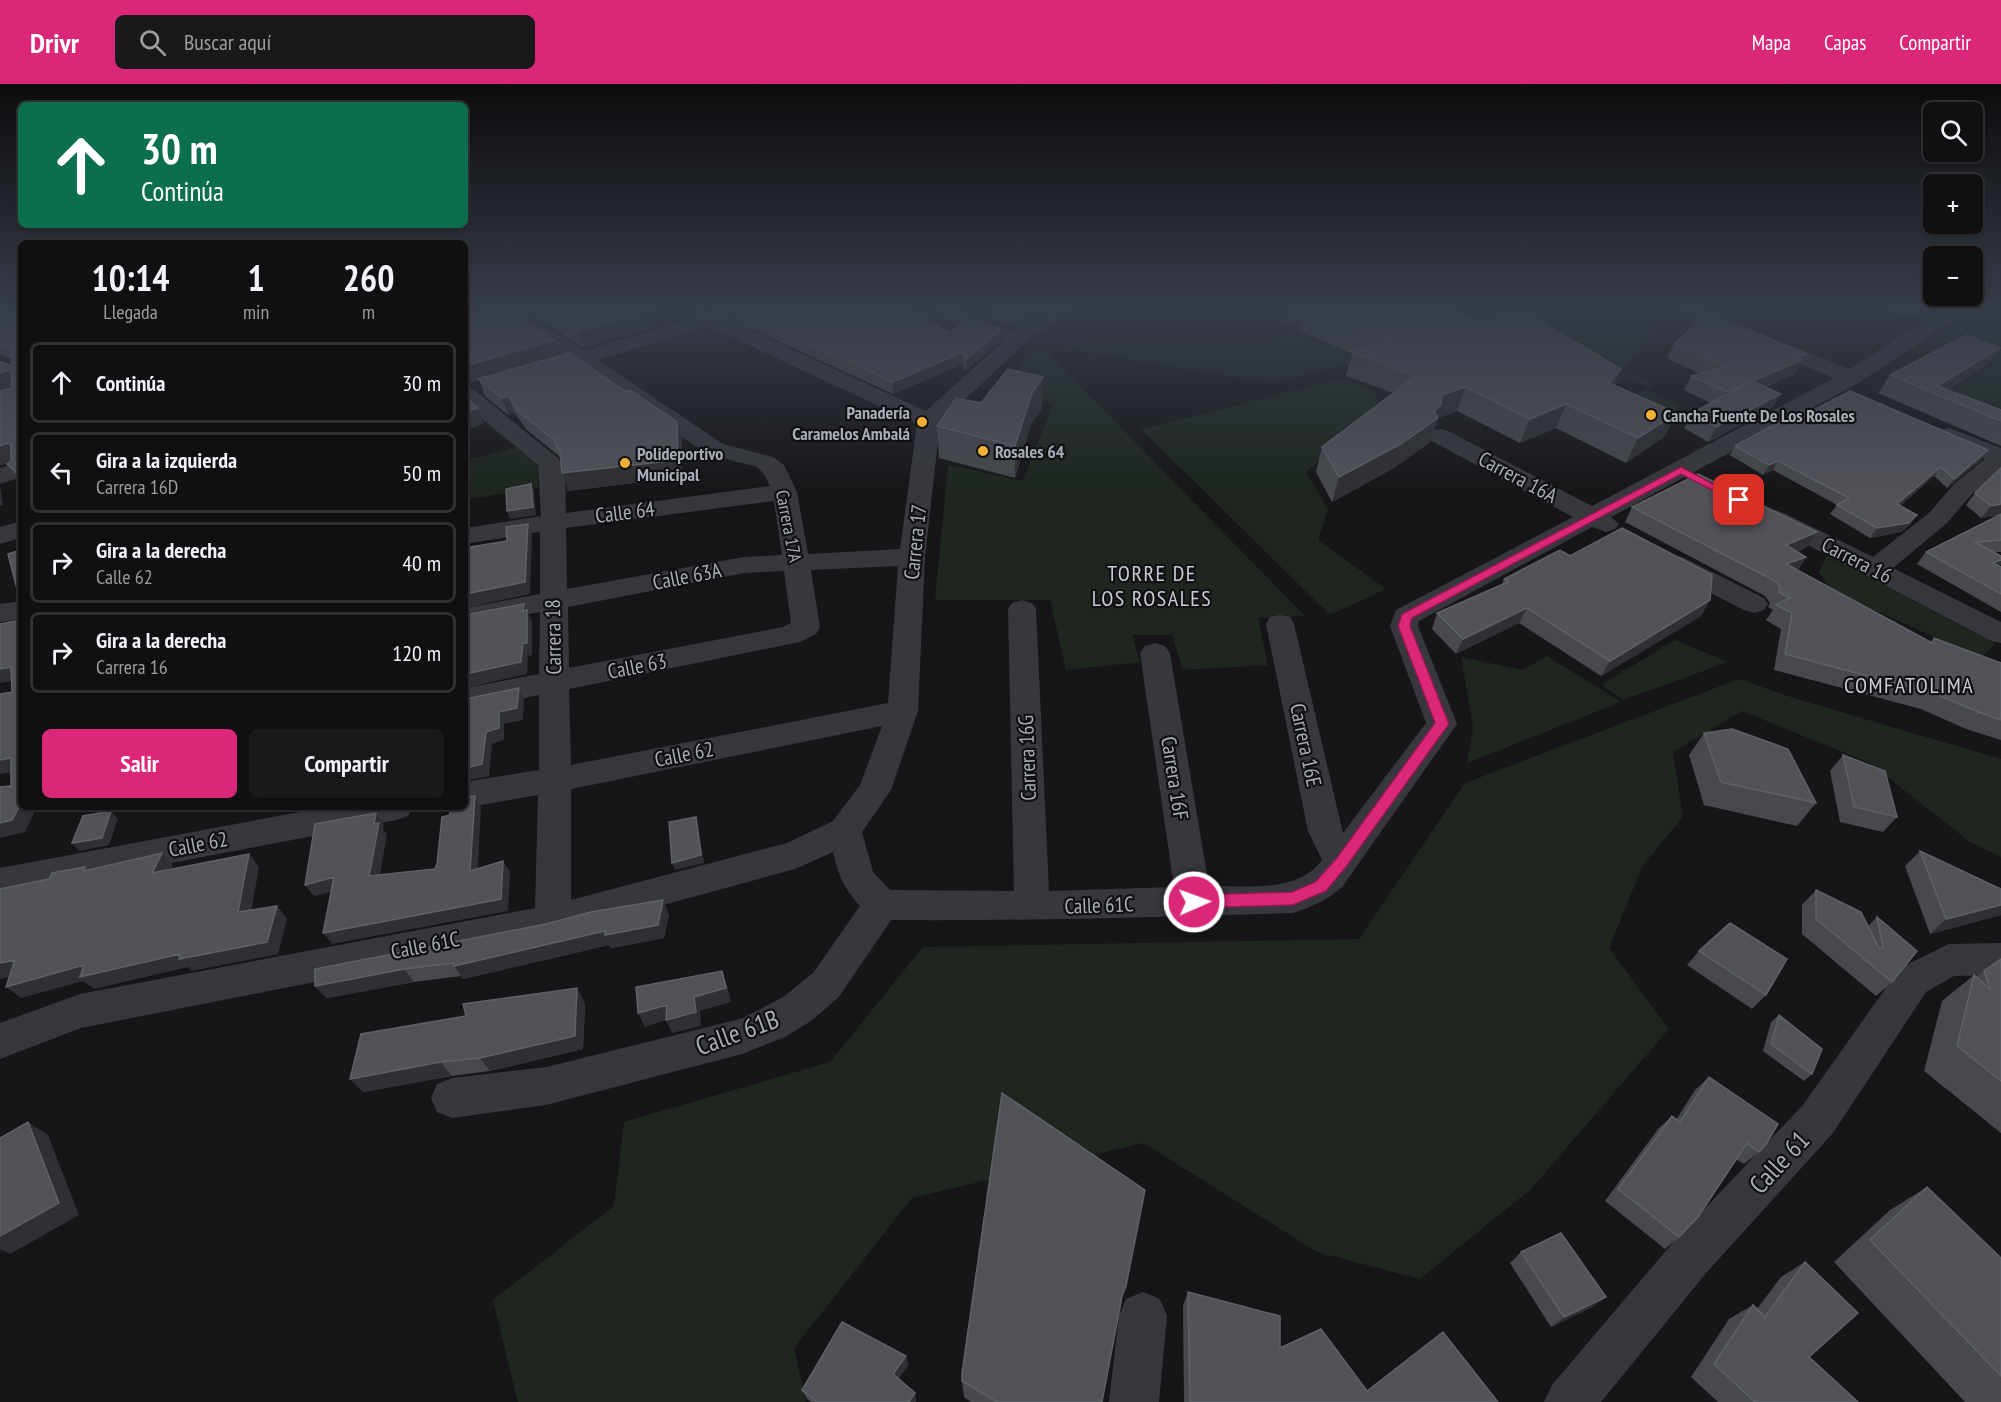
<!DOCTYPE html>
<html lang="es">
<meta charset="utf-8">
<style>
:root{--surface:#101012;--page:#19191b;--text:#f1f3f6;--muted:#9c9d9f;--line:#303032;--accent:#db2777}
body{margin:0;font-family:"PT Sans Narrow",sans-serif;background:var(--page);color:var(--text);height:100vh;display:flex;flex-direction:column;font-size:22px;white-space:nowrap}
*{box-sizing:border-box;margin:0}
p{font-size:20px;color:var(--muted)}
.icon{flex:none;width:33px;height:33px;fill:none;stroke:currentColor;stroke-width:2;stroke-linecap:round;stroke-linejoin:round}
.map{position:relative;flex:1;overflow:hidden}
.details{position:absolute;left:18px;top:156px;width:450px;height:570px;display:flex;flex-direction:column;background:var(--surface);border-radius:9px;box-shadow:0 2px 4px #0004,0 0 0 2px var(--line)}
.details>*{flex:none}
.hud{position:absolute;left:18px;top:18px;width:450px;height:126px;border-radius:9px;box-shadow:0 2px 4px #0004,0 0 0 2px var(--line);background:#0b6e4f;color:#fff;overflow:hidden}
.controls{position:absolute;left:1923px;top:18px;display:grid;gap:12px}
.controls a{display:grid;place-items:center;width:60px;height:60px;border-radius:9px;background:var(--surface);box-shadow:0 2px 4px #0004,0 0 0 2px var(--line);font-size:30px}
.pin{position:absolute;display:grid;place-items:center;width:51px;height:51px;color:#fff;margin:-26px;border-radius:12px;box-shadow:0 3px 9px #0006}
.me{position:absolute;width:66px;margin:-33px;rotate:88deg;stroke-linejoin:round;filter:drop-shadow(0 0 4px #0008)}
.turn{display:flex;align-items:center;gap:21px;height:126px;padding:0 24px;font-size:27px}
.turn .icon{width:78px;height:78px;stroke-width:2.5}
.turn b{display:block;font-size:42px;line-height:51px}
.eta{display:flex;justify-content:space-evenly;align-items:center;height:102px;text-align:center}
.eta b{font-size:36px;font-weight:600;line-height:42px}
.primary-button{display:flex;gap:12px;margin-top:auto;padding:12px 24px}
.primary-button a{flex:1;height:69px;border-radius:9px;background:var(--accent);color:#fff;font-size:24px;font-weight:600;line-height:69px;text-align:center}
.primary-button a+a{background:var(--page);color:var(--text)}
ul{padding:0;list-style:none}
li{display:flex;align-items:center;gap:18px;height:81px;margin:0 12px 9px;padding:0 12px;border:3px solid var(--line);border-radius:9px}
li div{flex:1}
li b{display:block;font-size:22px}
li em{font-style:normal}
header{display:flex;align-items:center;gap:36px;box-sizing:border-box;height:84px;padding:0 30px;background:var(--accent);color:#fff}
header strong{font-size:28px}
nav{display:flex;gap:33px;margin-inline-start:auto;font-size:21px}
.search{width:420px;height:54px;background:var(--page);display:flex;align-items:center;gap:15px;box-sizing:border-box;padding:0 21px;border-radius:9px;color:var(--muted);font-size:22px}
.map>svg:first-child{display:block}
.green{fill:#1e261f}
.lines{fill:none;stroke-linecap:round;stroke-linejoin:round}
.street{fill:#37383d;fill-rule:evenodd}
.wall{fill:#47494d}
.shaded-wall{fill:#2f3033}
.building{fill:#525359;stroke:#5f6168;stroke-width:1.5}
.route{fill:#db2777;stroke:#8e194d;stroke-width:1.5}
.poi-dot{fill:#f2b134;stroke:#111113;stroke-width:2}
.labels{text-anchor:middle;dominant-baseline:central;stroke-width:4.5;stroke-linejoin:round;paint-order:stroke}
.far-poi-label{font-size:18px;font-weight:bold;fill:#a8adb8;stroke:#111113;text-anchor:start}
.far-street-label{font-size:18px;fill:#a8adb8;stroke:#111113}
.street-label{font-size:21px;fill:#a8adb8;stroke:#111113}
.neighbourhood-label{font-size:22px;letter-spacing:1.5px;fill:#c9ccd4;stroke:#111113}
.near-street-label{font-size:26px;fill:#a8adb8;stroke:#111113}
</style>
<header>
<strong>Drivr</strong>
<div class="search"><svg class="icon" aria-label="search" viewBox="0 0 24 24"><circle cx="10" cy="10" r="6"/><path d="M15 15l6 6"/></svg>Buscar aquí</div>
<nav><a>Mapa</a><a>Capas</a><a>Compartir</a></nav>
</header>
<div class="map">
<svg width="2001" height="1318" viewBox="0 0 2001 1318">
<rect width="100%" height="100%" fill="#161618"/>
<path class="green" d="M1424 224H1462L1490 246 1271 299 1057 263 1088 259H1259L1290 251 1335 262 1366 255Z
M1491 224H1579L1520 242Z
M1609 224H1672L1688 232 1660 234 1626 284 1654 300 1650 305 1627 293 1612 302 1525 246Z
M1975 224 2001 225V349L1927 319 1995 279 1934 256Z
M1042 263 1305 532 1258 534 1268 581 1183 586 1172 551H1132L1140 578 1066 586 1050 516H935L948 381 1023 397 1053 319 991 307Z
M1340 295C1363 302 1374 299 1381 325L1306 388 1328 425 1318 456 1386 505 1330 531 1141 345Z
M1644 305 1683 322 1654 340 1615 323Z
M517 362 537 378 538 404 465 416V375L481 373Z
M1827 471 1995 560 1981 574 1832 507 1819 488Z
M1675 556 1728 578 1623 616 1601 601Z
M1547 572 1621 618 1467 679 1473 644 1461 573 1523 586Z
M1739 595 1797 615 2001 675V773L1970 758 1870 679 1742 627 1673 668 1683 733 1643 781 1609 864 1669 945 1531 1105 1420 1195 1317 1168 1144 1059 912 1114 794 1264 806 1318H518L493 1216 614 1122 624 1038 830 978 923 863 1359 855 1465 699Z"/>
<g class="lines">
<path class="street" d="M724 224H755L752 228 728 236 926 327 1006 255 937 233 934 229 937 225H951L1011 245 1014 248 1052 224H1076L1027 257 940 339 925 473 918 627 891 706 862 748 873 788 890 806 1014 807 1008 525 1012 519 1022 516 1032 519 1036 525 1049 807 1174 803 1140 569 1145 562 1155 559 1165 562 1170 569 1209 802C1247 801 1297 810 1322 776L1308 747 1266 540 1270 533 1280 531 1290 533 1294 540 1343 749 1426 639 1390 542 1396 526 1573 433 1432 357 1428 352 1432 347 1440 345 1448 347 1592 422 1834 294 1681 232 1678 228 1681 224H1696L1850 285 1944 224H1968L1965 228 1860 298 1611 433 1619 440 1615 445 1606 448 1592 443 1419 537 1418 542 1457 640 1342 803C1328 816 1311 823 1293 829 1159 833 1025 837 891 836L839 913 811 937 785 953 742 970 546 1021 452 1034 437 1028 431 1014 437 1000 452 994 546 983 740 935 757 927 783 913 813 889 860 822C843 803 839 792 833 768L795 785 553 851 81 944 0 975V939L80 910 535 824 538 711 465 724 463 723H465V698L539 686V611L465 626V604L539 590 540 528 465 542V524L540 510V448L465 460V444L541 432 538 381 465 321V303L473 305 558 374C568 388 565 412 566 429L770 402 764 390 757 383 707 370 578 282 566 285 559 283 555 279 559 275 565 273 513 235 516 231H530L584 267 693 234 691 231 694 227 701 225 711 228ZM708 242 917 340 900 465 808 470 797 408 784 381 773 373 723 360 598 276ZM774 417 782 471 744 473 567 505 566 444ZM898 482 888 619 571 681 569 605 800 558 816 550 820 543 811 486ZM784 487 791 539 783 543 569 584 568 523 744 489ZM882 642 860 701 833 737 787 759 571 816V705Z
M1297 224H1322C1314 235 1293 244 1280 241L1277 237 1280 233Z
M1949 344 2001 364V385L1972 410 1947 439 1893 484 2001 538V559L1991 557 1766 439 1762 434 1766 429 1775 426 1784 429 1873 473 1929 429 1954 400 1985 375 1941 356 1937 351 1941 346Z
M21 377V393L0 400V384Z
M21 437V454L0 460V443Z
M1673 471 1682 473 1764 514 1768 520 1764 526 1754 529 1744 526 1664 485 1660 479 1664 473Z
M21 517V535L0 538V520Z
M327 723H413L408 732 396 736 0 812V784Z
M2001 859V891L1954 892 1926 908 1833 1049 1707 1188 1601 1318H1544L1552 1301 1675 1156 1803 1021 1900 884 1949 860Z
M1143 1208 1160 1215 1167 1232 1159 1318H1109L1119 1232 1126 1215Z"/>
</g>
<path class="wall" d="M0 224H21V398L7 380 8 379 1 381 0 380V277L9 281 12 279V275L0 270Z
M465 224H648L656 242 583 264 531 229 515 230 559 271 511 286 626 308 677 338 682 355V393L568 407 562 389 560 373 526 345 515 329 508 331 485 312 479 296 465 300Z
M994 224H1051L1018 244 994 236Z
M1303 224 1481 238 1621 285 1614 301 1677 329 1664 353 1626 379 1556 344 1520 359 1457 327 1438 334 1430 358 1394 384 1332 418 1316 388 1322 363 1393 309 1346 292 1352 269 1298 247Z
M1879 224H1941L1907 234Z
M735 227 950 249 1002 256 966 286 963 284V280L893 310 737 238Z
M1674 260 1806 270 1794 290 1765 303 1781 310 1772 324 1708 358 1684 344 1692 329 1711 319 1684 306 1691 292 1700 290 1667 274Z
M2000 264 1987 281 1948 306 2001 326V362L1878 309 1890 291Z
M981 319 1042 324 1031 340 1015 394 939 374 937 342Z
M1808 329 1988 366 1981 376 1947 404 1934 392 1900 422 1917 431 1910 441 1901 448 1870 454 1830 430 1837 421 1773 386 1763 391 1730 371 1735 362Z
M2001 384V468H1994L2001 472V480L1999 482 2001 483V528L1917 480 1926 468 1999 431 1981 434 1966 421 1975 409Z
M1632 423 1807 463 1797 468 1806 473 1798 486 1930 558 1934 554 2001 579V656L1966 645 1921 625 1774 586 1781 545 1766 536 1773 526 1768 523 1770 519 1765 512 1625 438Z
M1570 472 1710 516 1701 532 1601 592 1519 539 1456 570 1432 545 1437 529 1502 500 1504 495Z
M1704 649 1816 719 1797 742 1704 721 1689 671Z
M1843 671 1897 733 1883 748 1840 738 1830 687Z
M1920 767 2001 805V831L1930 850 1905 782Z
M1816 806 1868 842 1877 833 1892 898 1876 912 1802 850V821Z
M669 830 664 854 611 864 609 861 463 895 461 892 414 898 327 914 315 902Z
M1699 867 1766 911 1752 925 1687 881Z
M2001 875V1049L1924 987 1942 917 1974 891 1976 893Z
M585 919 583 965 490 987 452 992 363 1008Z
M1779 931 1812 990 1804 997 1763 967 1771 938Z
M1709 993 1759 1068 1744 1080 1736 1075 1679 1153 1665 1165 1605 1117 1658 1045 1672 1032 1676 1036 1695 1006Z
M1927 1103 2001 1174V1318H1965L1834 1178 1890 1126Z
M1521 1168 1592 1223 1551 1243 1510 1179Z
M1805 1178 1809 1273 1858 1318H1718L1691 1293 1729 1235 1753 1221 1757 1225 1781 1193Z
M1188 1208 1280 1264 1367 1307 1498 1318H1184L1183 1222Z
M1121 1222 1102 1318H971L964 1313 962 1297Z
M906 1272 908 1282 898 1295 915 1309 916 1318H811L807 1315 802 1306Z"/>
<path class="shaded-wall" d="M0 224H20L0 234Z
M1029 224H1051L1018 244V230Z
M1913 224H1941L1907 234Z
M652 227 656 242 583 264 579 248Z
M1002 245V256L966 286V275L963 272V280L893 310V298Z
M554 256 559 271 465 300V282Z
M2000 264 1987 281 1939 312 1937 302Z
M1806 270 1794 290 1744 312 1752 297 1796 273Z
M1621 285 1610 309 1609 299Z
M11 286 21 299 0 308V289Z
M1043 293 1042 324 1031 340 1015 394V362L1032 309Z
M1752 297 1719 323 1726 308Z
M1465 303 1457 327 1438 334 1430 358 1394 384 1332 418 1339 393 1434 328 1442 311Z
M1781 310 1772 324 1708 358 1716 343Z
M508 312 515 329 508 331 502 314Z
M1566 320 1556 344 1520 359 1530 335Z
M478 324 484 340 465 346V328Z
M1677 329 1664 353 1626 379 1638 354Z
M677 338 682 355V393L568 407 562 389Z
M8 359 20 375 1 381 0 380V362Z
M1988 366 1981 376 1947 404 1954 395Z
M1778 377 1773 386 1763 391 1769 381Z
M1941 383 1934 392 1890 430 1897 420Z
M531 400 534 408 536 431 510 435 507 427Z
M0 402 3 421 0 422Z
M2001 420V431L1981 434 1991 422Z
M1917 431 1910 441 1901 448 1870 454 1877 444Z
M528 440 532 452 530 510 465 524V510Z
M1817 448 1807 463 1776 477 1786 461Z
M1806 473 1796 489 1786 480Z
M2001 476V480L1996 486 1993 479Z
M1710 516 1701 532 1601 592 1610 577Z
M524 520 527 530V526L532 538V571L528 572 527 590 465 604V590L523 527Z
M1527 524 1519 539 1456 570 1463 555Z
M11 583 21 596 0 599V585Z
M519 604 524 616 523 636 504 640V656L492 660 489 692 465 697V684L486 648 499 628Z
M11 674 21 687 0 690V676Z
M475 712 481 723 477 799 470 787Z
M21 719V723H37L25 748 0 754V739Z
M111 727 118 735 109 761 79 767 72 759Z
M376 729 384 741 383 745 387 750 378 803 369 792 374 740Z
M696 733 698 740 704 779 675 786 672 779Z
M162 769 173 781 164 802 152 789Z
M249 770 259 783 249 840 238 828Z
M503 777 510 788 508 827 332 860 323 849Z
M334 793 343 805 314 812 305 801Z
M663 816 669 830 664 854 611 864 609 861 463 895 454 882Z
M2001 821V831L1930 850 1946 835Z
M277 822 287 834 278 870 192 887 188 883 94 905 83 897 21 914 6 903 84 881 180 870Z
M15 876 30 888 0 895V879Z
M404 885 414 898 327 914 315 902Z
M722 887 727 901 731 918 700 927 701 942 672 949 666 936 645 943 638 929 694 913Z
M577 904 585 919 583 965 490 987 480 974Z
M441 978 452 992 363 1008 350 995Z
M28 1038 48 1051 79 1131 10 1170 0 1165V1152Z
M1606 1213 1592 1223 1551 1243 1564 1233Z
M906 1272 908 1282 895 1299 893 1290Z
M915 1309 916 1318H909Z"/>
<path class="building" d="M12 224H21V392L7 380 11 377V361L8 359 0 362V307L12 304 11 286 0 289V277L9 281 12 279V265L0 260V232L13 228Z
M465 224H508L510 226 554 256 465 282Z
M541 224H648L652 227 579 248Z
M744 224H909L950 249 965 235 1002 245 966 275 963 272 966 267 893 298 735 227Z
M997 224H1029L1018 230Z
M1303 224H1444L1481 238 1525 228 1621 285 1609 299 1677 329 1638 354 1566 320 1530 335 1465 303 1442 311 1441 320 1434 328 1438 334 1402 359 1339 393 1322 363 1416 292 1352 268 1390 259Z
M1708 229 1806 270 1796 273 1802 276 1752 297 1781 310 1716 343 1692 329 1752 297 1726 308 1691 292 1725 283 1674 260Z
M1966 251 2000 264 1937 302 2001 326V337L1890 291Z
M569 269 626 308 630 306 677 338 678 376 562 389 560 368 554 356 519 328 508 312 502 314 478 295Z
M1008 285 1043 293 1032 309 1015 362 937 342 956 314 981 319Z
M1850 307 1988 366 1954 395 1941 383 1897 420 1917 431 1908 439 1877 444 1837 421 1849 414 1778 377 1769 381 1735 362 1801 326 1808 329Z
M465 313 478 324 465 328Z
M2001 384V420L1991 422 1975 409Z
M1698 390 1817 448 1786 461 1806 473 1786 480 1934 560V554L2001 579V636L1981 629 1935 610 1785 570 1792 529 1776 521 1790 514 1779 508 1780 503 1775 497 1632 423Z
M531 400 533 423 507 427 506 405Z
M2001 430V456L1975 458 2001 472V476L1993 479 2001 483V510L1926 468Z
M528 440 525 498 465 510V464L507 457 506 443Z
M1622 444 1712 491 1710 516 1610 577 1527 524 1463 555 1437 529 1508 498 1504 495 1560 466 1570 472Z
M21 466V508L18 509 8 470Z
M524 520 523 527 527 526V559H523L521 578 465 590V531Z
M21 536V719L12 736 0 739V703L11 702V674L0 676V610L12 608 11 583 0 585V540Z
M519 604 517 624 499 628V644L486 648 482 680 465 684V615Z
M1732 645 1788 665 1816 719 1721 698 1704 649Z
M1843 671 1885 687 1897 733 1854 723Z
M475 712 470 787 503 777 501 815 323 849 334 793 305 801 315 740 376 729 374 740 379 739 369 792 435 785 437 780 442 733 450 731V723H465V713Z
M111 727 102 754 72 759 83 732Z
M696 733 701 771 672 779 669 738Z
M1920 767 2001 805V821L1946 835Z
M162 769 152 789 249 770 238 828 277 822 267 858 179 875 180 870 80 893 84 881 6 903 15 876 0 879V805L49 795 52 789 85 783 84 787Z
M1816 806 1861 828 1879 864 1883 863 1877 833 1917 867 1892 898 1816 835Z
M663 816 658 841 605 851V847L454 882 453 879 404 885 315 902V885L546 840 591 828Z
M1730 839 1787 875 1766 911 1699 867Z
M2001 875V997L1957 962 1974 891 1991 906 1984 887Z
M722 887 726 904 694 913 696 928 666 936 667 921 638 929 636 903Z
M577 904 575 952 480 974 441 978 350 995 361 950 466 932 463 920Z
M1779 931 1822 965 1812 990 1771 960Z
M1709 993 1778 1040 1767 1059 1759 1068 1747 1059 1698 1133 1679 1153 1618 1105 1672 1032 1680 1038Z
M1002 1009 1145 1106 1126 1202 1122 1212 1102 1318H997L962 1297V1289Z
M28 1038 59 1119 0 1152V1054Z
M1927 1103 2001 1174V1292L1870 1156Z
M1561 1149 1606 1213 1564 1233 1521 1168Z
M1805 1178 1858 1229 1809 1273 1858 1318H1755L1714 1280 1753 1221 1765 1233Z
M1188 1208 1280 1232V1264L1321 1245 1367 1307 1443 1248 1498 1318H1190Z
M842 1238 906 1272 893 1290 915 1309 909 1318H817L802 1306Z"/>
<linearGradient id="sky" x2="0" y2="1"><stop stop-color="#0c0c0d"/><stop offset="0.55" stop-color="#363c48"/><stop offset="1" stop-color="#363c48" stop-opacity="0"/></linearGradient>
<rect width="2001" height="409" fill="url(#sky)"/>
<path class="route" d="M1681 383 1744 416 1739 419 1735 418 1681 390 1412 534 1410 542 1449 640 1346 783 1326 807 1293 821 1194 824 1188 822 1186 818 1188 813 1194 811 1292 808 1315 798 1336 775 1435 639 1398 542 1402 530Z"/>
<g class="poi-dot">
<circle cx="1651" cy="331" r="6"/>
<circle cx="922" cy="338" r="6"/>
<circle cx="983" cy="367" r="6"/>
<circle cx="625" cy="379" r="6"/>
</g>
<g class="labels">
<g class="far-poi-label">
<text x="910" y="328" text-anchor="end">Panadería<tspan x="910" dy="21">Caramelos Ambalá</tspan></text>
<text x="1663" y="331">Cancha Fuente De Los Rosales</text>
<text x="995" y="367">Rosales 64</text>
<text x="637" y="369">Polideportivo<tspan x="637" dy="21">Municipal</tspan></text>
</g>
<g class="far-street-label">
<text transform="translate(789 442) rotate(79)">Carrera 17A</text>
</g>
<g class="street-label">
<text transform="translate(1518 393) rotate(28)">Carrera 16A</text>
<text transform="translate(625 428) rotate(-7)">Calle 64</text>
<text transform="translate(915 458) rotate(-84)">Carrera 17</text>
<text transform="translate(1857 476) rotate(27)">Carrera 16</text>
<text transform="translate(687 492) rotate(-11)">Calle 63A</text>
<text transform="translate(553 553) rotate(-91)">Carrera 18</text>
<text transform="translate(637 582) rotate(-11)">Calle 63</text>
<text transform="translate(1306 661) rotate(78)">Carrera 16E</text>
<text transform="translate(684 670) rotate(-11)">Calle 62</text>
<text transform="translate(1027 674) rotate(-92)">Carrera 16G</text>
<text transform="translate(1175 694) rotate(81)">Carrera 16F</text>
<text transform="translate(198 760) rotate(-11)">Calle 62</text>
<text transform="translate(1099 821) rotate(-2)">Calle 61C</text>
<text transform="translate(425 861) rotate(-11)">Calle 61C</text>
</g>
<g class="neighbourhood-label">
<text x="1152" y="489">TORRE DE<tspan x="1152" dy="25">LOS ROSALES</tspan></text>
<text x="1909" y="601">COMFATOLIMA</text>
</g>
<g class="near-street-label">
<text transform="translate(737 948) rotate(-20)">Calle 61B</text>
<text transform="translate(1779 1078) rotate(-47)">Calle 61</text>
</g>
</g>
</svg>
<div class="controls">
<a><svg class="icon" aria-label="search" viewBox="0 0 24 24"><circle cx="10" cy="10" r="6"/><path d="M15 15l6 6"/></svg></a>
<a>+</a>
<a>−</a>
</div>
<div class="pin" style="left:1739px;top:416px;background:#d93025"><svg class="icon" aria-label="arrive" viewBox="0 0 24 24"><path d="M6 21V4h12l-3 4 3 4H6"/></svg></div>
<svg class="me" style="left:1194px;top:818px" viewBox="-20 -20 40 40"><circle r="17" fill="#db2777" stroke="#fff" stroke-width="3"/><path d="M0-11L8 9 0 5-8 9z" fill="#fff"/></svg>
<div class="hud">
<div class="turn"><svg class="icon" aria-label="ahead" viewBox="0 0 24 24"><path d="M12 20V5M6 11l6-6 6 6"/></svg><div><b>30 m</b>Continúa</div></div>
</div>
<section class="details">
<div class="eta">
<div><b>10:14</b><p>Llegada</p></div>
<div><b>1</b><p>min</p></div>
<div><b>260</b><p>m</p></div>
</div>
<ul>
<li><svg class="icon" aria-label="ahead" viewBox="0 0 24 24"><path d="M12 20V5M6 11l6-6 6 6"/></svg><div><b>Continúa</b></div><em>30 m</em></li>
<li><svg class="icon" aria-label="left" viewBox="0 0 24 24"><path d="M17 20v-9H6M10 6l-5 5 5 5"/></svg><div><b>Gira a la izquierda</b><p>Carrera 16D</p></div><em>50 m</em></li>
<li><svg class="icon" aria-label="right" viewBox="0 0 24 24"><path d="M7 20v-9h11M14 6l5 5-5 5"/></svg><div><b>Gira a la derecha</b><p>Calle 62</p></div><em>40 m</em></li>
<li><svg class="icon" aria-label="right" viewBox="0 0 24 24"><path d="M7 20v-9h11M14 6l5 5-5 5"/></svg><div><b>Gira a la derecha</b><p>Carrera 16</p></div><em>120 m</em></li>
</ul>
<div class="primary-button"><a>Salir</a><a>Compartir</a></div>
</section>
</div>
